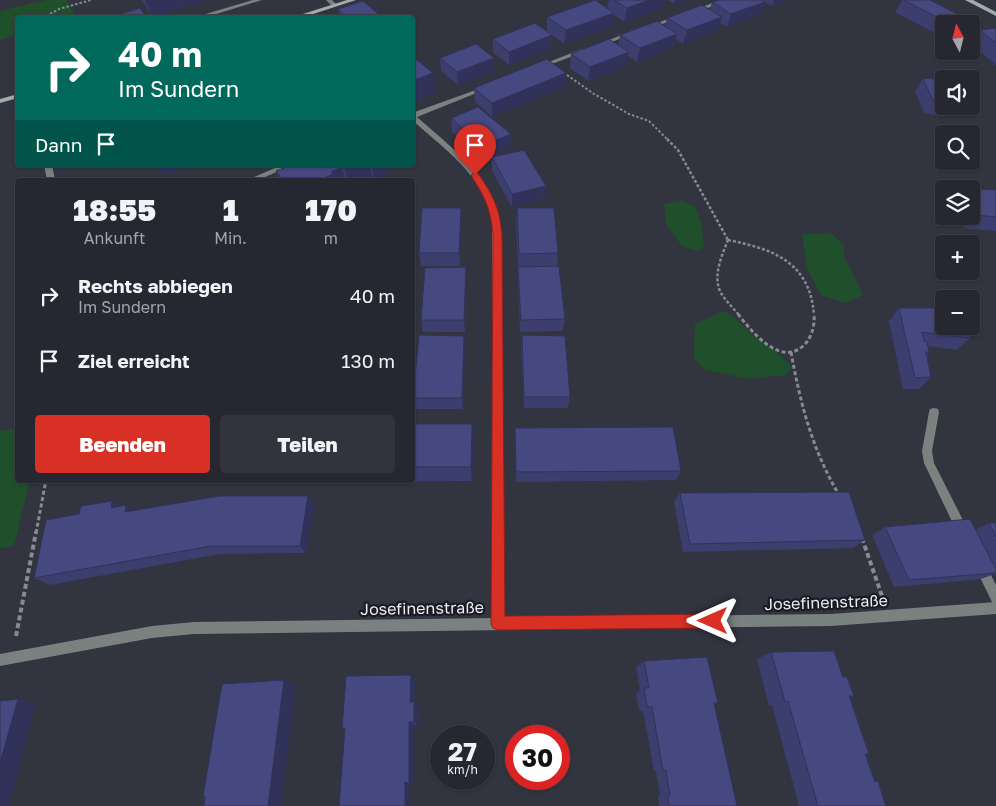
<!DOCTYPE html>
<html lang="de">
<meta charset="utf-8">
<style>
:root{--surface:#262730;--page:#32333c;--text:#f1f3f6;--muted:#a4a5ab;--line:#42444c;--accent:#d93025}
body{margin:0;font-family:"Golos Text",sans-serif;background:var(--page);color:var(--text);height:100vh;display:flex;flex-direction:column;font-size:19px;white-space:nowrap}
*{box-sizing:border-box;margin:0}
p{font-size:16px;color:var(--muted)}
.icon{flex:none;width:28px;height:28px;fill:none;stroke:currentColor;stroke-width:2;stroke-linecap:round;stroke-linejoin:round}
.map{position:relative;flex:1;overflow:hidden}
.sheet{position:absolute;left:15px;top:178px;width:400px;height:305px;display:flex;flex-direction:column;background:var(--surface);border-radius:5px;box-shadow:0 1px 4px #0004,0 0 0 1px var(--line)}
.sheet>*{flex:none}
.hud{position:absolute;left:15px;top:15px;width:400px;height:152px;border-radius:5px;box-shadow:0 1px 4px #0004,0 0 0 1px var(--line);background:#00695c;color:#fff;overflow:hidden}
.needle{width:32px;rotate:353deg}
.tools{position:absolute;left:935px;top:15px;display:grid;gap:10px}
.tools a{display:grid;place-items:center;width:45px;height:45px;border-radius:5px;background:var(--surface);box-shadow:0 1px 4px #0004,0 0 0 1px var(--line);font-size:25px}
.speed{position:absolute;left:430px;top:725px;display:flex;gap:10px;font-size:25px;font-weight:700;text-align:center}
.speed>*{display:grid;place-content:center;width:65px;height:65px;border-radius:50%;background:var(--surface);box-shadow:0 1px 4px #0004,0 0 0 1px var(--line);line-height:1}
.speed small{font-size:12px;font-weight:400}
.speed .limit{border:8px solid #d22;background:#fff;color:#111}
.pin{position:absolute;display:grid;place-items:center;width:42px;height:42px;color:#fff;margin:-51px -21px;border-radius:50% 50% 50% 0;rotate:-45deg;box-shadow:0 0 5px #0007}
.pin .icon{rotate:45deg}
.me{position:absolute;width:55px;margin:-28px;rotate:270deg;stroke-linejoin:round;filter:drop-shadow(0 0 4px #0008)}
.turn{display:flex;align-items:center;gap:18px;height:105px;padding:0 20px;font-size:22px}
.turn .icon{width:65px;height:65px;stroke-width:2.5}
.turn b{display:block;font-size:35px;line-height:42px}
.then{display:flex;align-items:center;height:48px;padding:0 20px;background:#0003;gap:10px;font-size:19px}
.eta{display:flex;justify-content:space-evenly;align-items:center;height:85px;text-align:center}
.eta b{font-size:30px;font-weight:800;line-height:35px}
.button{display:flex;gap:10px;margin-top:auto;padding:10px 20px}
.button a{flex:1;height:58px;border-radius:5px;background:var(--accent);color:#fff;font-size:20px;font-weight:800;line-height:58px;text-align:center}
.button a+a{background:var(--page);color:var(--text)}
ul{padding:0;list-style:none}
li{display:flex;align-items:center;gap:15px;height:65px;padding:0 20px}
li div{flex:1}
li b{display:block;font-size:19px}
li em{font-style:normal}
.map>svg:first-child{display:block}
.green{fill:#20502b}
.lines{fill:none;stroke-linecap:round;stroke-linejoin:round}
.path-far3{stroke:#878993;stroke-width:2;stroke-dasharray:2.5 2;stroke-linecap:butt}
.path-far2{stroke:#878993;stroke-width:2.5;stroke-dasharray:3 2;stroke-linecap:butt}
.path-far1{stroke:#878993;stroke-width:3;stroke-dasharray:4 2.5;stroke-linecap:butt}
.path{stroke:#878993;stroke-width:4;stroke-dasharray:5 3;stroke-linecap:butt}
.lane{fill:#7a8280;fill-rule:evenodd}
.street{fill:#7a8280;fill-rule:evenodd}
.secondary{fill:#a1adaa;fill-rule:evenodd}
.wall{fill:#3c3e6e}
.shaded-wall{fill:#31325a}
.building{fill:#464880;stroke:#31325a}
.route{fill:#d93025;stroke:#8d1f18}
.labels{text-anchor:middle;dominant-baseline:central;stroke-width:4.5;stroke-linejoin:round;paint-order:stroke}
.near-street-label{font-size:16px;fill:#ebecf4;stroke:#1b1c22}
</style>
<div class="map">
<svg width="996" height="806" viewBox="0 0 996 806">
<rect width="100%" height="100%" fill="#323440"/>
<path class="green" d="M46 0H66L76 17 18 18 17 35 0 40V11Z
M682 201 695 206 701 222 704 246 699 251 682 246 666 224 664 204Z
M831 233 844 245V257L863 295 846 303 821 295 807 269 802 234Z
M723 311 734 317 756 338 774 350 792 367 786 375 749 379 705 370 694 358 695 324Z
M17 428 18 480H30L14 546 0 548V431Z"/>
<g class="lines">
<path class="path-far3" d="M52 18 50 14 59 9 91 0
M567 75 594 94 629 114 649 121 668 140"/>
<path class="path-far2" d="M667 139 678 150 728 240
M728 240C773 249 810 262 814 315
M728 240C722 255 712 277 721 293 726 301 733 308 739 315"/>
<path class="path-far1" d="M738 314C751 331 780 367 803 346 812 338 815 325 814 314
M791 352C800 402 812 449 838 493
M36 533 46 480"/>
<path class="path" d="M862 538 882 596
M16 636 36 532"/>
<path class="lane" d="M253 0H262L203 18H192Z
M326 0H332L337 5 332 6Z
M934 408 938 409 939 412 932 451 934 463 969 532 967 536 963 537 959 536 924 463 922 451 929 412 930 409Z
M980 559 984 561 996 585V604L992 602 974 565 976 561Z"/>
<path class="street" d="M720 0H729L697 12 692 11Z
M676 16 681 17 649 29 644 28Z
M629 32 634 33 602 46 597 45Z
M582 49 585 51 584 52 541 68 536 67Z
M484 87 489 88 417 117C448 145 491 175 500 219L504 618 831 614 996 602V614L831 626 194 634 152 638 0 666V654L152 626 194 622 492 618V219C484 176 442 147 412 120V113Z
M44 165H52L55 180H47Z
M282 165H293L258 180H247Z"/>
<path class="secondary" d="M347 0H356L301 18H290Z
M965 0H973L996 12V16Z
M18 94V98L0 103V99Z"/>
</g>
<path class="wall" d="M142 0H211L152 16Z
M609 0H664L662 8 624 22 613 14 612 26 564 44 547 31V17L607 9Z
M668 0H686L675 4Z
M719 0H790L772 6 765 2 760 15 727 27 720 23 718 30 683 44 676 39 674 47 637 62 628 56 626 66 588 81 570 68 571 54 618 46 620 35 665 26 667 18 710 10 712 2Z
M902 0H930L961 16 956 24H944V33L938 35 895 12Z
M338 9 383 18H339Z
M996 28V65L971 44 980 30Z
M552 35 551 49 509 65 493 52V39Z
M412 56 433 73 435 93 415 101 412 98Z
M440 58H494V71L458 85 441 71Z
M923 78 944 80V106H971V95L975 102 965 115 941 116 924 113 915 92Z
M565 86 492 117 475 102 474 88Z
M451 118 511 134 510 148 483 160 452 132Z
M492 157 545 199 512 207 492 171Z
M292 165H398V166L387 170V173L374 178 372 176 363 180H279L276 171Z
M963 188 996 190V231L964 228 959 216H971V189H963Z
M461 208V222L460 266H421L419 253Z
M517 208 558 253 557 266 565 319 563 331 520 332 518 280V267L516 222Z
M466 280 465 332H423L421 320Z
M899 308 970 338 957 350 928 346 929 352 927 355 931 377 919 389H903L889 321Z
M522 335 570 397 568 408H524L521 347Z
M464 336 465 348 463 409H416L413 398Z
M412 424 474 439 472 481 312 482 311 480H412Z
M515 428 681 471 676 480 516 482Z
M680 493 865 540 853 548 683 552 674 502Z
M308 496 314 505 306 553 220 554 50 585 34 578 79 514 112 501 119 506 126 505 133 510Z
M989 523H996V576L995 574 981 579 894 587 872 535 885 527 975 530Z
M771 652 843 677 854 696 850 697 869 754H866L875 781H878L886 806H799L772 705 769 706 757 659Z
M644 661 718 703 714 704 737 806H659L658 796 660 795 656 771H654L643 711H639L636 693 640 690 636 667Z
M415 681V702L419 706 418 725H414V782L410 783V806H339Z"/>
<path class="shaded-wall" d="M145 0H211L152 16Z
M650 0H664L662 8 624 22 627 8Z
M675 0H686L675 4Z
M774 0H790L772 6Z
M765 2 760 15 727 27 731 14Z
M614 13 612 26 564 44 566 30Z
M145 15 146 18H136Z
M961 16 956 24H944L946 22Z
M722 17 718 30 683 44 687 30Z
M944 25V33L938 35Z
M677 34 674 47 637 62 640 48Z
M552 35 551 49 509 65V52Z
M629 52 626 66 588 81 590 67Z
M494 58V71L458 85 457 72Z
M433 73 435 93 415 101 412 81Z
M566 73 565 86 492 117V103Z
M511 134 510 148 483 160V146Z
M152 165H157L158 168 155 169Z
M157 165H189L163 175Z
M355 165H370L372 176 363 180H348L345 169Z
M372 165H398V166L387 170V173L374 178Z
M342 167 345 180H319L331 172Z
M546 186 545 199 512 207V194Z
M461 208V222L460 266 459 253Z
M466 267V280L465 332 464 320Z
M464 336 465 348 463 409 462 398Z
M472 424 474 439 472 481 471 467Z
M308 496 314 505 306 553 300 546Z
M112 501 125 510 111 508Z
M126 505 138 514 125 512Z
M411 675 415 681V702L419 706 418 725 414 722 410 702Z
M284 680 295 686 281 806H268Z
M18 699 36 702 9 806H0V763Z
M409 722 414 725V782L410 783V806H405V782Z"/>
<path class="building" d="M595 0 614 13 566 30 547 17Z
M614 0H650L627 8Z
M719 0H762L765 2 731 14 712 2Z
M904 0H930L961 16 946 22Z
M363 1 383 18H347L338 9Z
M702 5 722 17 687 30 667 18Z
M140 8 145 15 136 18H108Z
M657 21 677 34 640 48 620 35Z
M535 23 552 35 509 52 493 39Z
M996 28V43L980 30Z
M609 39 629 52 590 67 571 54Z
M476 44 494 58 457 72 440 58Z
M412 56 433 73 412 81Z
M547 59 566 73 492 103 474 88Z
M923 78 944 80V101L932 99Z
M971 95 975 102H971Z
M478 107 511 134 483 146 451 118Z
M524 150 546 186 512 194 492 157Z
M292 165H355L345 169 342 167 331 172 333 174 319 180 316 178 310 180H283L276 171Z
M963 188 996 190V217L976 215 971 205V189H964Z
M422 208H461L459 253H419Z
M517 208H554L558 253 519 254Z
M559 266 565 319 521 320 518 267Z
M466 267 464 320H421L425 268Z
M899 308H944V326H965L970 338 922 332 924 341 927 342 929 352H926L931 377 915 378Z
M419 335 464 336 462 398H413Z
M522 335 565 336 570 397H524Z
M412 424H472L471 467H412Z
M673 427 681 471 516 472 515 428Z
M849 492 865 540 690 544 680 493Z
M219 496H308L300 546H211L34 578 46 520 79 514 81 506 112 501 111 508 126 505 125 512Z
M970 519 996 569V573L909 580 885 527Z
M989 523H996V537Z
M834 651 843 677H847L854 696H849L869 754H865L875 782 878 781 886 806H818L788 701 785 702 771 652Z
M707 657 718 703H714L737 806H669L668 797 670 796 666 770 663 771 652 707H647L644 688H649L644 661Z
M411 675 410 702H414V722H409V783L405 782V806H339L345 728H342L346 676Z
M284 680 268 806H204L205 797 203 796 222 684Z
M18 699 0 763V701Z"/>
<path class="route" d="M475 172 478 173C493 196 499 206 502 234L505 616 713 614 718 616 720 621 718 626 713 628 498 630 493 628 491 624 493 234C490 206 485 198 471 175Z"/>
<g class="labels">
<g class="near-street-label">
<text transform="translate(826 602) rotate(-2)">Josefinenstraße</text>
<text transform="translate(422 608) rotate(-1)">Josefinenstraße</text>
</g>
</g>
</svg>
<div class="tools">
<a><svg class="needle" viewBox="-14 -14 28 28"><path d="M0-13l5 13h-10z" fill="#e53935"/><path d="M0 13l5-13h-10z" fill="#a4a5ab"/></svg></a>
<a><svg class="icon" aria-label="sound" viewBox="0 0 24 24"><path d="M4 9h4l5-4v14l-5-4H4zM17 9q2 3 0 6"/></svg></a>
<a><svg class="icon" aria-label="search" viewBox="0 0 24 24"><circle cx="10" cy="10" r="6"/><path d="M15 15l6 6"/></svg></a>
<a><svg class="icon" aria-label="layers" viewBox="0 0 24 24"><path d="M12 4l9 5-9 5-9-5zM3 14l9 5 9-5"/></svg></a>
<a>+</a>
<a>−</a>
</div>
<div class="speed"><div>27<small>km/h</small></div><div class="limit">30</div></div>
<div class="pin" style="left:475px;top:175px;background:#d93025"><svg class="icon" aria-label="arrive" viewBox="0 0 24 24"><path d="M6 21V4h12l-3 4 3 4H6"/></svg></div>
<svg class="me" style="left:713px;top:621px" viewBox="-20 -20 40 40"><path d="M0-17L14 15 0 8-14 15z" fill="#d93025" stroke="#fff" stroke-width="4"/></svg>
<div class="hud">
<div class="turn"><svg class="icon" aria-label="right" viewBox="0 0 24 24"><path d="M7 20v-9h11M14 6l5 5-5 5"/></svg><div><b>40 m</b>Im Sundern</div></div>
<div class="then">Dann<svg class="icon" aria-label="arrive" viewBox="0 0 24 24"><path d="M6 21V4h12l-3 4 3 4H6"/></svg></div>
</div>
<section class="sheet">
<div class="eta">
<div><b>18:55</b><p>Ankunft</p></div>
<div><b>1</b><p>Min.</p></div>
<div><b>170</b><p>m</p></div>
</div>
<ul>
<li><svg class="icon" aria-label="right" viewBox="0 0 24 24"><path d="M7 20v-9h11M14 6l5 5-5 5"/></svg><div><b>Rechts abbiegen</b><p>Im Sundern</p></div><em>40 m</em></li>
<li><svg class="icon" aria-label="arrive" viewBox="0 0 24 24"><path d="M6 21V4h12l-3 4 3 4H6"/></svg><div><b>Ziel erreicht</b></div><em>130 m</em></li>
</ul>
<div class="button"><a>Beenden</a><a>Teilen</a></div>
</section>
</div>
